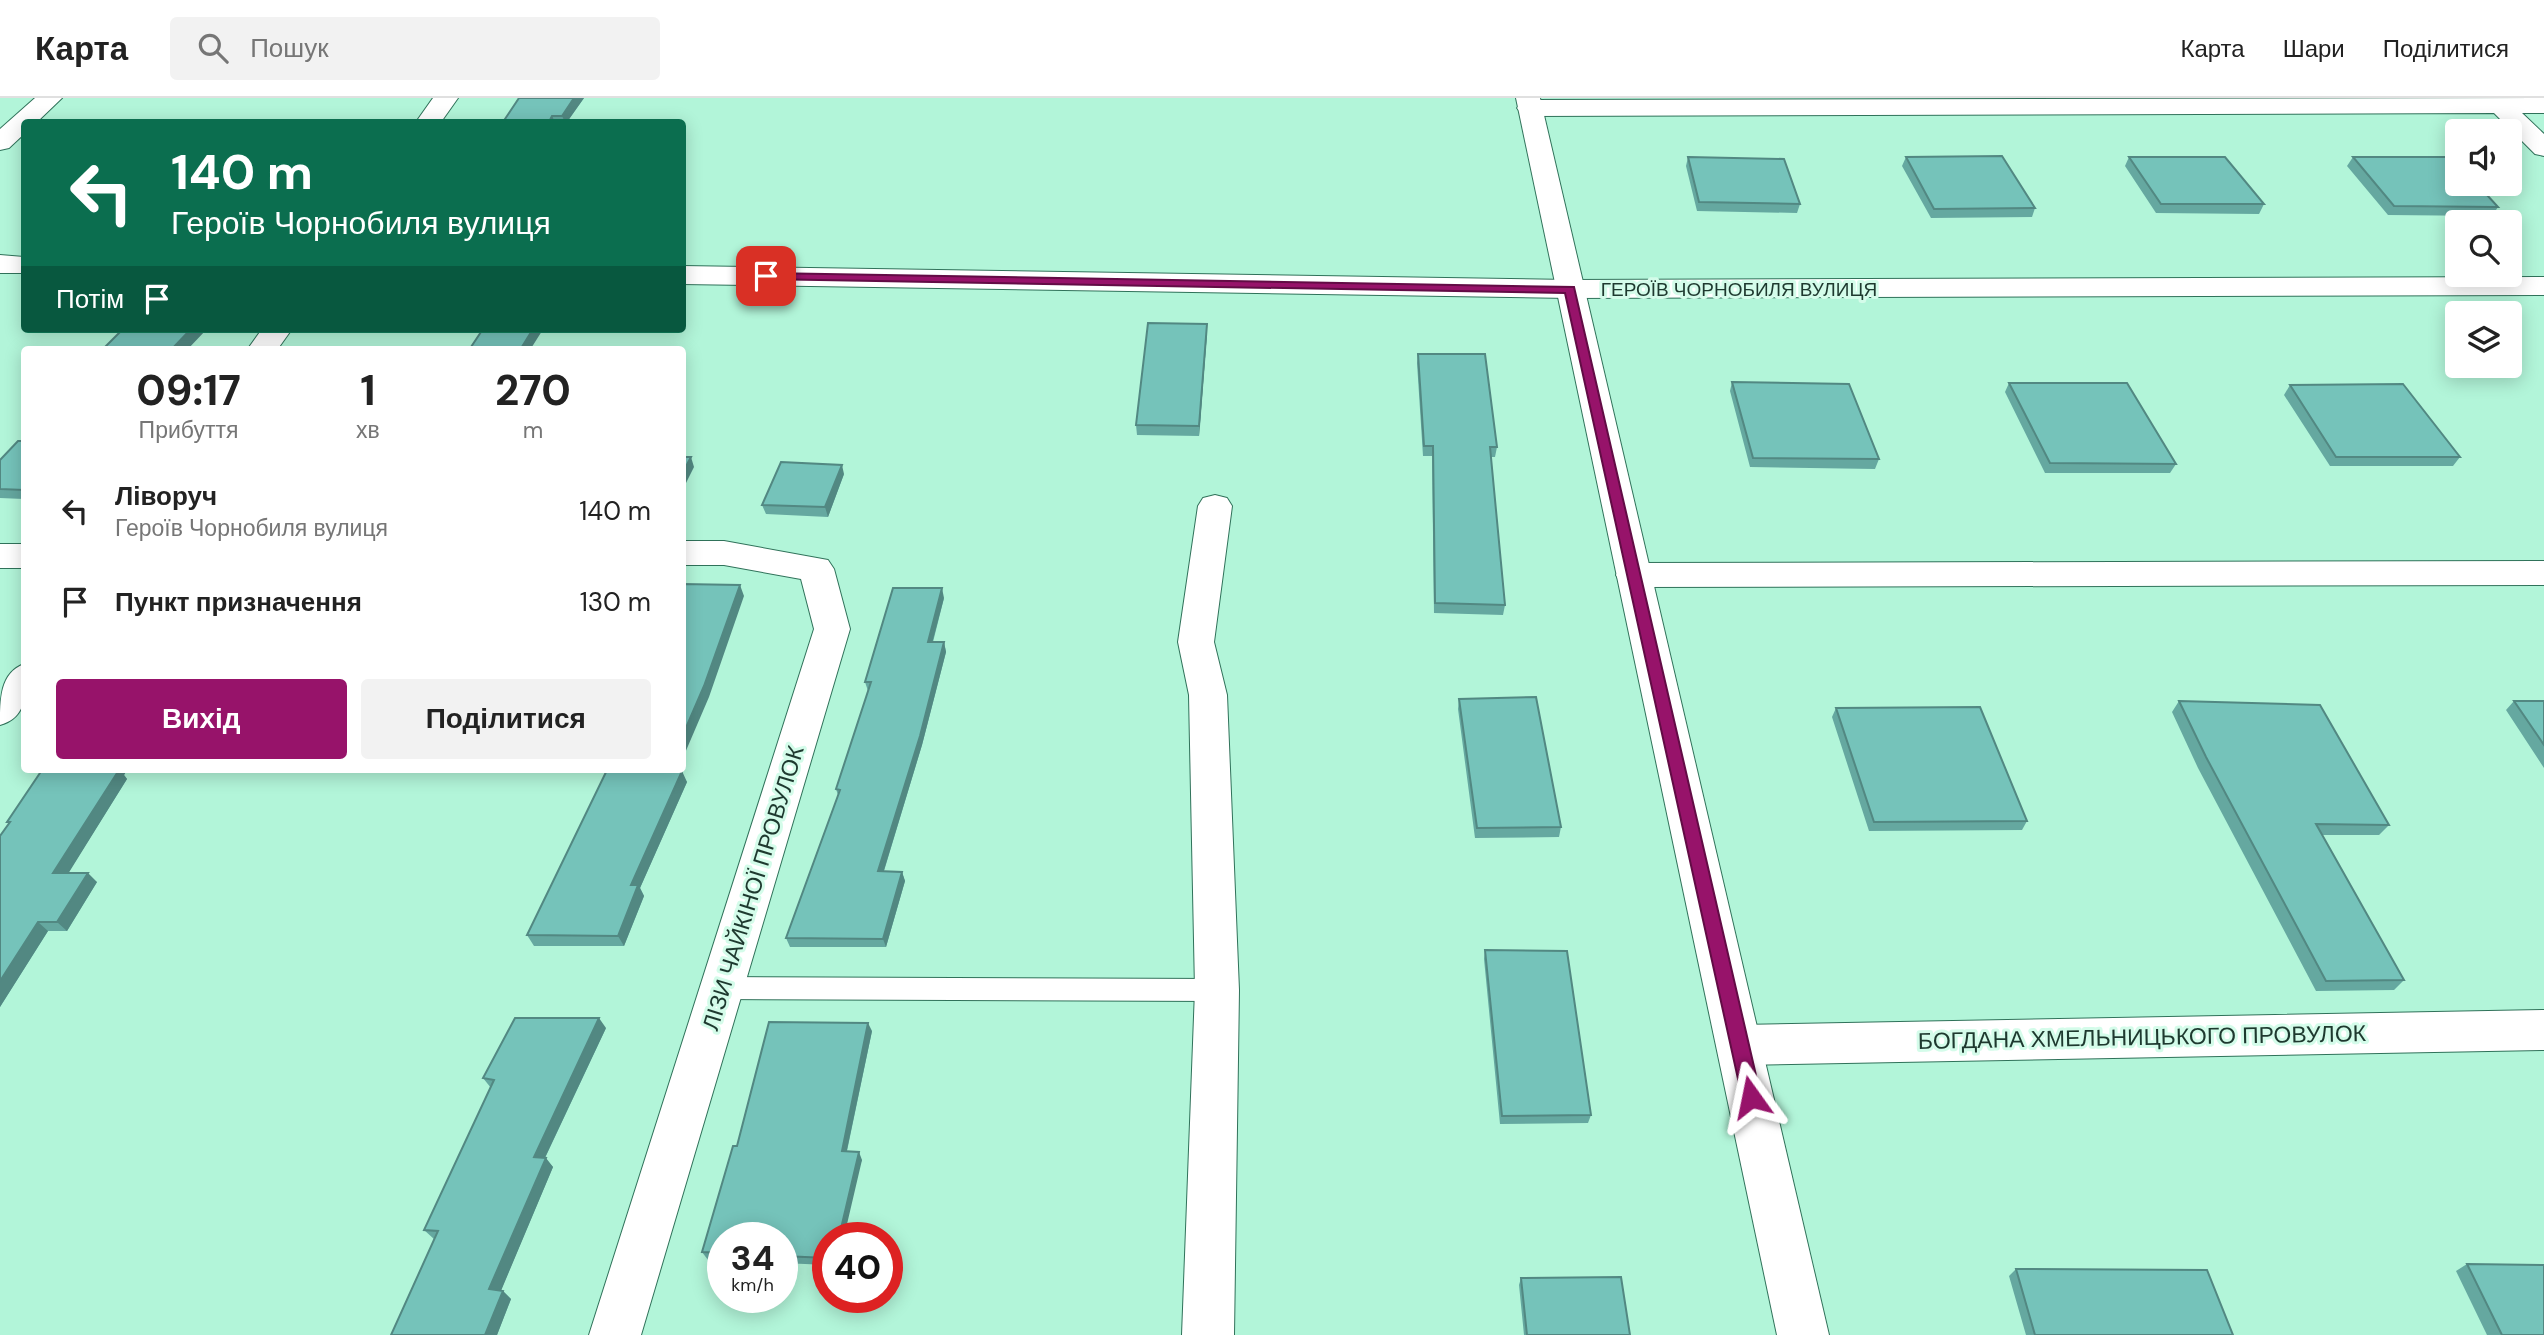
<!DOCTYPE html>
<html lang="uk">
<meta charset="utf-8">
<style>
:root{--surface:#fff;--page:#f2f2f2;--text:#222;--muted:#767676;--line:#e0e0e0;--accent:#97136a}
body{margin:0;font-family:"DM Sans",sans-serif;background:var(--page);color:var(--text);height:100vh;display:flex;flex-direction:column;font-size:26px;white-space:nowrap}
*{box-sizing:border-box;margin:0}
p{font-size:23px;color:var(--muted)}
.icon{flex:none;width:38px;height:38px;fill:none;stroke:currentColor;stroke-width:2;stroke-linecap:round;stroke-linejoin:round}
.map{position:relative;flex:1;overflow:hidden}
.panel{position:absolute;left:21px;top:248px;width:665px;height:427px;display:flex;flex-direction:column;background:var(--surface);border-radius:7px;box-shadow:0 4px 18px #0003}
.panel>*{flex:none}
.guide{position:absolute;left:21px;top:21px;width:665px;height:214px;border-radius:7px;box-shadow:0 4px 18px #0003;background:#0b6e4f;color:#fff;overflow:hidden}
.buttons{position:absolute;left:2445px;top:21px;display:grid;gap:14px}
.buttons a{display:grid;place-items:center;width:77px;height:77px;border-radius:7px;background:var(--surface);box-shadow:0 4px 18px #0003;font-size:35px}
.speed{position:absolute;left:707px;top:1124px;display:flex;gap:14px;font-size:35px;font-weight:700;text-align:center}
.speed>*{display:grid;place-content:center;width:91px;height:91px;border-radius:50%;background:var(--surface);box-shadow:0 4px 18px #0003;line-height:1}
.speed small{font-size:18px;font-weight:400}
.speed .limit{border:10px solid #d22;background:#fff;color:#111}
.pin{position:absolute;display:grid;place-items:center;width:60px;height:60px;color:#fff;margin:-30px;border-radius:14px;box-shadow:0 4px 10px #0006}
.me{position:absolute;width:77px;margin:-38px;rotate:348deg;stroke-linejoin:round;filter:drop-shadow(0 0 5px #0008)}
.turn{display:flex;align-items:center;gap:24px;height:147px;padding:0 35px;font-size:32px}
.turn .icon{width:91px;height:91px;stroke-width:2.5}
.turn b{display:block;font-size:49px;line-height:60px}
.then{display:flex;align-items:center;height:66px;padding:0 35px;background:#0003;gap:14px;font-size:26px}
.eta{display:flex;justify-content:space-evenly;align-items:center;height:119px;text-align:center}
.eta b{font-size:42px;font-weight:700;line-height:49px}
.primary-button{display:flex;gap:14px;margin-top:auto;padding:14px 35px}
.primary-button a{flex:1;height:80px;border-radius:7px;background:var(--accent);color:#fff;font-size:28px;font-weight:700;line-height:80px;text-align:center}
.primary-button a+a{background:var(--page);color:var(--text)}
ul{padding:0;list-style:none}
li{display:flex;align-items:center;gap:21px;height:91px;padding:0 35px}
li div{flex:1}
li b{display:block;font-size:26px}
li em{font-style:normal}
header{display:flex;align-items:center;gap:42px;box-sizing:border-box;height:98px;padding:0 35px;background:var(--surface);border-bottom:2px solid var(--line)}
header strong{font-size:33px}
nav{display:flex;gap:38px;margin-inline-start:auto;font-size:24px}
.search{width:490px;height:63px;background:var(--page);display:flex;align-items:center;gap:18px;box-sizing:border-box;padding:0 24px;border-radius:7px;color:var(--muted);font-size:26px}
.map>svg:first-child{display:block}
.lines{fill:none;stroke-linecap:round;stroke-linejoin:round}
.service-casing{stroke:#30725a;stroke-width:2}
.minor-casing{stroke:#30725a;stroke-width:2}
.tertiary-casing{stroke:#30725a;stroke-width:2}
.service{fill:#fff;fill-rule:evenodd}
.minor{fill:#fff;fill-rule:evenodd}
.tertiary{fill:#fff;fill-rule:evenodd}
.wall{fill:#65a8a0}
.shaded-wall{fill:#528882}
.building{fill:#75c3ba;stroke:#528882;stroke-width:2}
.route{fill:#97136a;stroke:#620c45;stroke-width:2}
.labels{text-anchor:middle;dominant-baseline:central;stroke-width:6;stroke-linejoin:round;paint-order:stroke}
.far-street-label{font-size:19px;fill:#1e392f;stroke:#d4fcea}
.street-label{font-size:23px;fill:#1e392f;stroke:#d4fcea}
</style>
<header>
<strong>Карта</strong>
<div class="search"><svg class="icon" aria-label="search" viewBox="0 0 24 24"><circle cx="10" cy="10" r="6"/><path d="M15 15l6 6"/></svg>Пошук</div>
<nav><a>Карта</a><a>Шари</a><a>Поділитися</a></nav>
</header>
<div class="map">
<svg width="2544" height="1237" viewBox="0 0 2544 1237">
<rect width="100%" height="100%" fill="#b2f5d9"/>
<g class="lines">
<g class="service-casing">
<path id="service" d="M722 879 1217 881 1226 885 1229 892 1226 899 1217 903 722 901 713 897 710 890 713 883Z"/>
</g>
<g class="minor-casing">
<path id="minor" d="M35 0H62L37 24H24V36L9 50 0 52V31Z
M433 0H458L441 24H416Z
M2544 0V15H2522L2544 36V58L2535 56 2494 15 1530 18 1521 15 1517 10 1521 5 1530 2Z
M0 157 24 159V175H0Z
M682 168 1570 182 2544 179V197L1570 200 682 186Z
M262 231H292L277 252H247Z
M1215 397 1227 400 1232 408 1214 544 1227 597 1239 892 1234 1237H1182L1195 892 1189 597 1178 544 1198 408 1203 400Z
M682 443H724L828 462 834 471 850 531 641 1237H589L814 531 801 481 724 467H682Z
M0 446H24V470H0Z
M2544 463V487L1634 489 1621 486 1616 477 1621 468 1634 465Z
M24 566C26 592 29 619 0 627 0 601 0 575 24 566Z
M2544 912V952L1740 967 1724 961 1717 947 1724 933 1740 927Z"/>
</g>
<g class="tertiary-casing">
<path id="tertiary" d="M1516 0H1540L1829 1237H1777Z"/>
</g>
<use href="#service" class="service"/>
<use href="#minor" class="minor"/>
<use href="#tertiary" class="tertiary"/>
</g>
<path class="wall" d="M519 0H584L567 24H503Z
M1688 59 1800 106 1797 115 1697 113 1686 68Z
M1906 59 2035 110 2032 119 1931 120 1902 68Z
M2129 59 2264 106 2259 116 2156 115 2125 68Z
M2353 59 2498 109 2492 118 2388 117 2347 68Z
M1207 235 1199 338 1137 337 1136 327Z
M1418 256 1497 349 1495 359H1490L1505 507 1503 517 1434 515 1432 358H1423L1417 265Z
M1732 284 1879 361 1875 371 1750 369 1730 293Z
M2009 285 2176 366 2170 375H2045L2005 294Z
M2290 287 2460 359 2453 368H2330L2284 297Z
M24 343V401L0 400V362Z
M844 376 828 419 766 416 762 407Z
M944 500 933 544H944L946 554 922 647 884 773 902 774 905 783 886 849H790L786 840 838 697 836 691 868 593 865 584Z
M1459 601 1561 729 1559 739 1475 740 1458 611Z
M2179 603 2389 727 2379 737H2322L2404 882 2394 892 2316 893 2198 670 2172 614Z
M2514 603H2544V670L2506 612Z
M1836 610 2027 723 2022 732 1869 733 1832 619Z
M42 672H127L124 677 127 681 68 775 97 784 67 833H48L0 909V738L9 725 7 724Z
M678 673 687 684 640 790 644 798 624 848H534L527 837Z
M1485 852 1591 1017 1588 1025 1500 1026 1484 861Z
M606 930 545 1060 553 1069 501 1192 503 1193 511 1201 497 1237H391L434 1141 424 1132 491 990 483 980Z
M872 933 847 1053 862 1062 828 1139V1167L782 1165V1139H723V1162H708L702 1154 737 1048Z
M2467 1166 2544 1237H2487L2456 1173Z
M2016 1171 2233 1237H2026L2009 1178Z
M1521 1180 1630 1237H1524L1519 1187Z"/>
<path class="shaded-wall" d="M574 0H584L567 24H565L562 18Z
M552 18 555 24H549Z
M1207 226V235L1199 338V328Z
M191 231 206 232 187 252H171Z
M533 231H541L542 233 530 252H520Z
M691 359 694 369 682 393V376Z
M842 367 844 376 828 419 825 409Z
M740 487 744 498 709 599 682 662V639Z
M942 490 944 500 930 553 928 544Z
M944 544 946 554 922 647 881 782 878 773Z
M113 672H127L124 677 127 681 63 784 53 775Z
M682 673 687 684 640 790 644 798 624 848 618 838 631 787Z
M902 774 905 783 886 849 883 841Z
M88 775 97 784 67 833 57 824Z
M38 824 48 833 0 909V883Z
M599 920 606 930 541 1068 534 1059Z
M868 925 872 933 845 1061 842 1053Z
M859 1054 862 1062 844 1139H839Z
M546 1060 553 1069 498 1200 489 1191Z
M503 1193 511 1201 497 1237H485Z"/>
<path class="building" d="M519 0H574L562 18H552L549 24H503Z
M2002 58 2035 110 1934 111 1906 59Z
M1688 59 1784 61 1800 106 1699 104Z
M2129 59H2225L2264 106H2161Z
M2353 59H2453L2457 63V86H2477L2498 109 2394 108Z
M1148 225 1207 226 1199 328 1136 327Z
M123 231H191L171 252H102Z
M483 231H533L520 252H469Z
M1418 256H1485L1497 349H1490L1505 507 1435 505 1433 348H1424Z
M1732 284 1849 286 1879 361 1753 360Z
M2009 285H2127L2176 366 2050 365Z
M2403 286 2460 359H2336L2290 287Z
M18 343H24V392L0 391V362Z
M682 359H691L682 376Z
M781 364 842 367 825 409 762 407Z
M682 486 740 487 704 588 682 639Z
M893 490H942L928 544H944L920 638 878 773 902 774 883 841 786 840 840 692 836 691 871 584H865Z
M1536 599 1561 729 1477 730 1459 601Z
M2179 603 2320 607 2389 727 2316 726 2404 882 2326 883 2206 659Z
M2514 603H2544V647Z
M1980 609 2027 723 1874 724 1836 610Z
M42 672H119L53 775H88L57 824H38L0 883V738L10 724H7Z
M607 672H669L682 673 631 787H638L618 838 527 837Z
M1485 852 1567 853 1591 1017 1502 1018Z
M515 920H599L534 1059 546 1060 489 1191 503 1193 485 1237H391L438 1133 424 1132 494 982 483 980Z
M769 924 868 925 842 1053 859 1054 839 1139H828V1160L782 1158V1139H723V1155L702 1154 733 1048H737Z
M2467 1166 2544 1167V1237H2502Z
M2016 1171 2207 1172 2233 1237H2035Z
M1621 1179 1630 1237H1527L1521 1180Z"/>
<path class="route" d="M766 175 1574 189 1761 999 1758 1006 1751 1008 1744 1006 1742 999 1565 195 761 181V176Z"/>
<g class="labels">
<g class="far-street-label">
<text x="1739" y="191">ГЕРОЇВ ЧОРНОБИЛЯ ВУЛИЦЯ</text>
</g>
<g class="street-label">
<text transform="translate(753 790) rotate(-73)">ЛІЗИ ЧАЙКІНОЇ ПРОВУЛОК</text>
<text transform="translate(2142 939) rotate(-1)">БОГДАНА ХМЕЛЬНИЦЬКОГО ПРОВУЛОК</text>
</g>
</g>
</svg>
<div class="buttons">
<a><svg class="icon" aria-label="sound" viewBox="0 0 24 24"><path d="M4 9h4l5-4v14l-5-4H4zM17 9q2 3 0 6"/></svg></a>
<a><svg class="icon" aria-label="search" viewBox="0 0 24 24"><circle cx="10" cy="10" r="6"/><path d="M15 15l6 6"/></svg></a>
<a><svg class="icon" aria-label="layers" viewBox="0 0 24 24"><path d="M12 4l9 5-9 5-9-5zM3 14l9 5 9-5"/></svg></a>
</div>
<div class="speed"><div>34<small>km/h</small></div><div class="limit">40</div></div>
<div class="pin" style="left:766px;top:178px;background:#d93025"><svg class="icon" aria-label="arrive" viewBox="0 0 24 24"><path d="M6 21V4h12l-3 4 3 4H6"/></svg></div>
<svg class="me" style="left:1751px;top:999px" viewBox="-20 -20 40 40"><path d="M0-17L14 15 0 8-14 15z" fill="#97136a" stroke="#fff" stroke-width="4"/></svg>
<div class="guide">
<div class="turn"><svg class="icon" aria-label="left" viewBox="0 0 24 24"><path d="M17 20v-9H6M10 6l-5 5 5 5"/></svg><div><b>140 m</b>Героїв Чорнобиля вулиця</div></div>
<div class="then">Потім<svg class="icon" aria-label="arrive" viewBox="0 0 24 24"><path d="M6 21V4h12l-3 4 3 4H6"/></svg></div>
</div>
<section class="panel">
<div class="eta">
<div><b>09:17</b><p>Прибуття</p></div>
<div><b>1</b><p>хв</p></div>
<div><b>270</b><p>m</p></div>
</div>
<ul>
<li><svg class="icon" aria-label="left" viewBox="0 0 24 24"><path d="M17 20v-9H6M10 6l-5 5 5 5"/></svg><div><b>Ліворуч</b><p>Героїв Чорнобиля вулиця</p></div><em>140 m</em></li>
<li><svg class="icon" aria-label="arrive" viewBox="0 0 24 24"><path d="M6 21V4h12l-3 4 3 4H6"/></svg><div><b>Пункт призначення</b></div><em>130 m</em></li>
</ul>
<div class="primary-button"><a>Вихід</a><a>Поділитися</a></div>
</section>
</div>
